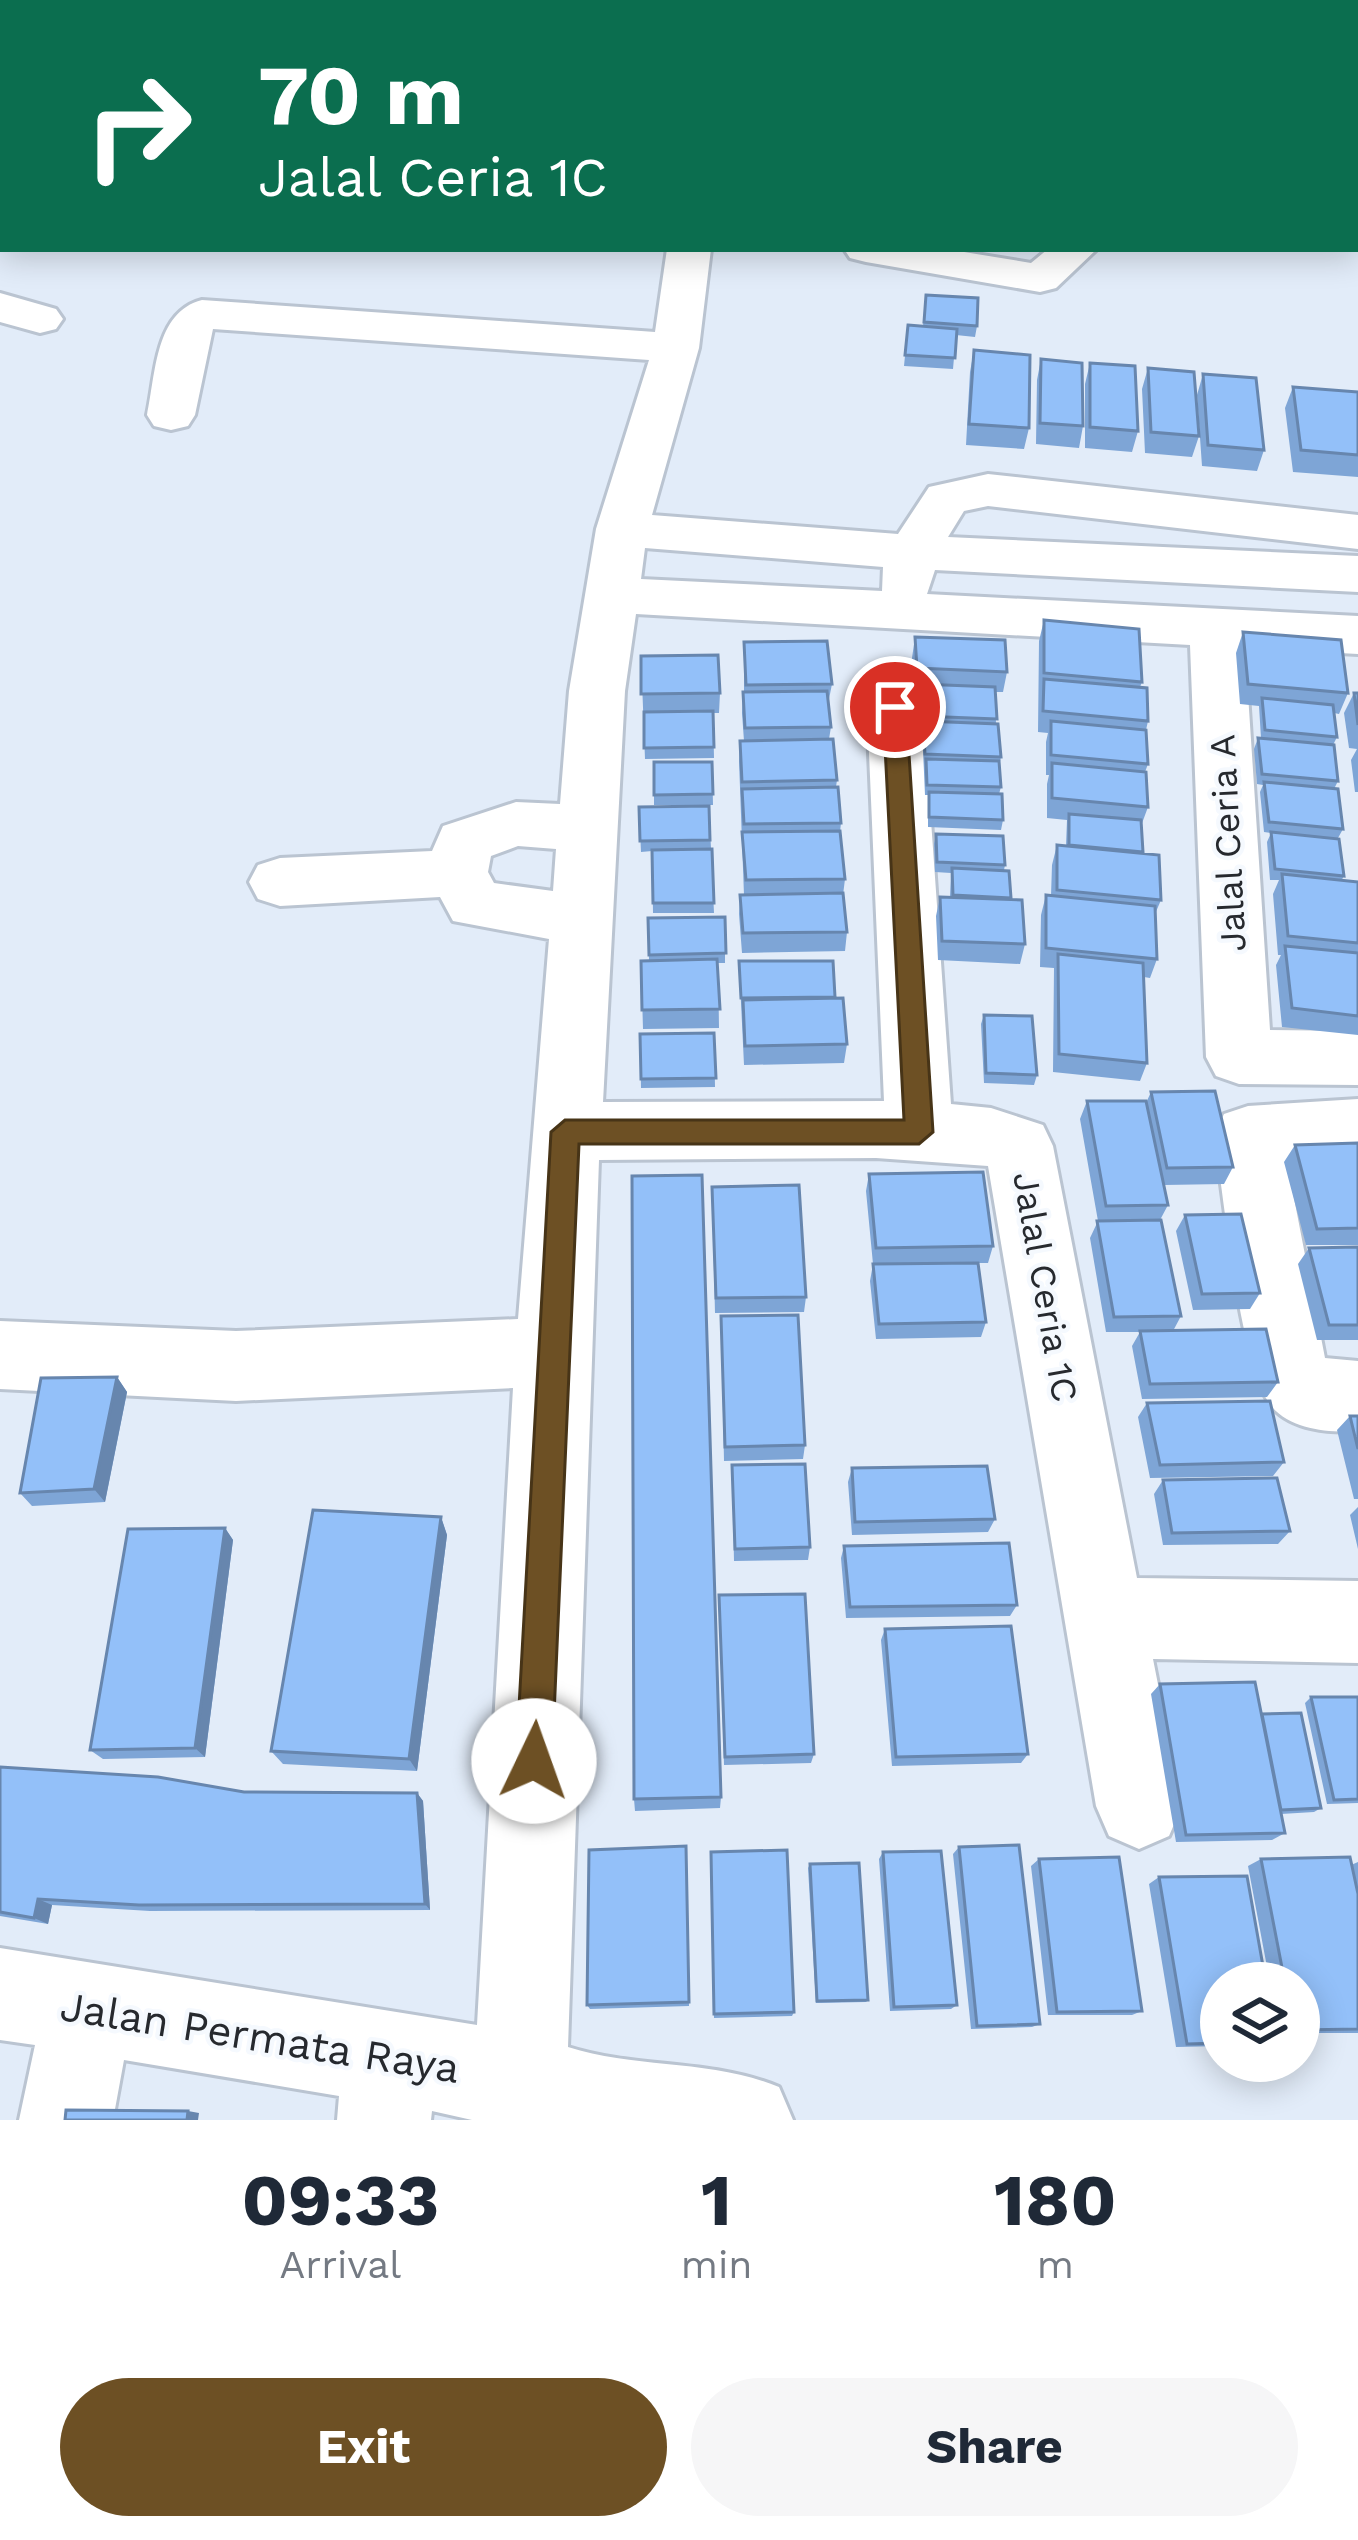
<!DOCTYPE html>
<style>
:root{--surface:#fff;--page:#f6f6f7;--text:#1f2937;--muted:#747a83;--accent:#6d5024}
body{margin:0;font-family:"Work Sans",sans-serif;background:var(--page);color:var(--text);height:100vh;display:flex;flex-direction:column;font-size:45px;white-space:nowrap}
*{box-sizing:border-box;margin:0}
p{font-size:39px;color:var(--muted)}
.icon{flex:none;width:66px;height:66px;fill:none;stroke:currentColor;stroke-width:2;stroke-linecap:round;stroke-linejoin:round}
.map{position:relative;height:2120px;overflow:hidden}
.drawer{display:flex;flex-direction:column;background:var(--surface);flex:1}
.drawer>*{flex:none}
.hud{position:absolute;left:0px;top:0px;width:1359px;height:252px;box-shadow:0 6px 30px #0003;background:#0b6e4f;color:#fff;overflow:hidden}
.tools{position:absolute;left:1200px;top:1962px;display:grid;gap:24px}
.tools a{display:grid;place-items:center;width:120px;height:120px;border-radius:50%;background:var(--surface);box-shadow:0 6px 30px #0003;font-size:60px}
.pin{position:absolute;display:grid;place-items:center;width:102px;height:102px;color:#fff;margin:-51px;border:6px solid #fff;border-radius:50%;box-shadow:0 3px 12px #0007}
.me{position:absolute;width:132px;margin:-66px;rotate:3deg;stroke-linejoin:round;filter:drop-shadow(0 0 9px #0008)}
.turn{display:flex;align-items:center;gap:42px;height:252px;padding:0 60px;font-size:54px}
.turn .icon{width:156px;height:156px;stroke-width:2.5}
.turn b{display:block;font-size:84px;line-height:102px}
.eta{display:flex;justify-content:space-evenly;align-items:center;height:204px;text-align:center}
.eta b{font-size:72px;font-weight:700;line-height:84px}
.primary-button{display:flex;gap:24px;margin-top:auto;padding:24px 60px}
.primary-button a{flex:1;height:138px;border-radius:72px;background:var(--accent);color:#fff;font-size:48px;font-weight:700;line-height:138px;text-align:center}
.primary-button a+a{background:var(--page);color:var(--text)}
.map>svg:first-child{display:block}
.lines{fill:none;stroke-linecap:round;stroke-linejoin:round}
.minor-casing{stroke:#bac4d1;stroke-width:6}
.minor{fill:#fff;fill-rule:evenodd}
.wall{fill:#7ea5d6}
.shaded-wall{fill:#6786ae}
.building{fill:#93c0f9;stroke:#6786ae;stroke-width:3}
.route{fill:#6d5024;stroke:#473417;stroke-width:3}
.labels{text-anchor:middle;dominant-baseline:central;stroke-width:9;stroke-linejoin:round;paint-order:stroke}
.street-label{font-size:36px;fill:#26292e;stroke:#f5f9fe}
.near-street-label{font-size:42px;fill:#26292e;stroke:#f5f9fe}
</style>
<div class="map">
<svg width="1358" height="2120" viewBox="0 0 1358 2120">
<rect width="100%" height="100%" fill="#e2ecf9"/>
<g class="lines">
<g class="minor-casing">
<path id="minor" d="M0 0H21L3 3 0 12Z
M150 0H189L148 3Z
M482 0H521L480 3Z
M657 0H696L655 3Z
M971 0H1014L969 3Z
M3 203V229L0 230V204Z
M667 249H711L699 348 652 515 898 534 929 487 988 474 1358 515V549L988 506 964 511 948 537 1358 556V592L935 570 927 594 1358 616V654L1245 648 1270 1030 1358 1031V1085L1239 1084 1216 1076 1206 1057 1190 645 636 614 625 691 603 1102 884 1101 867 707 875 693 895 687 915 693 923 707 951 1104 991 1108 1043 1125 1053 1146 1137 1578 1358 1581V1663L1153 1659 1182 1806 1169 1836 1139 1849 1109 1836 1096 1806 988 1166 876 1158 599 1160 568 2047C637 2069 712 2059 779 2087L793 2120H472L432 2111 431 2120H337L339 2096 124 2060 113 2120H19L35 2045 0 2040V1948L477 2025 513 1388 236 1401 0 1389V1321L236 1331 518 1319 549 939 453 921 440 897 280 906 258 899 249 882 258 865 280 858 432 851 443 826 516 802 560 804 569 691 596 529 649 360 213 329 195 415 188 426 171 430 154 426 147 415C156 373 155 312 202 300L655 332ZM645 548 883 567 882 591 641 579ZM518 846 556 849 553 891 494 883 488 872 491 856Z
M844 249H946L1031 263 1048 249H1097L1056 288 1040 292 866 262 850 258Z
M0 293 56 309 63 319 56 329 40 333 0 322Z
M1358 1099V1157L1287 1162 1325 1358 1358 1361V1431C1330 1433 1292 1430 1272 1407 1239 1367 1224 1193 1214 1135L1224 1114 1248 1106Z"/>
</g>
<use href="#minor" class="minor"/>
</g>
<path class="wall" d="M10 0H131L127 3H7Z
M527 0H630L627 3H527Z
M751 0H885L879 3H751Z
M926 295 977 326 975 337 956 335 953 369 904 366 908 325 923 326Z
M974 350 1029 428 1024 449 966 445 970 372Z
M1041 359 1083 426 1079 448 1036 444 1037 380Z
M1090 363 1138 431 1132 452 1085 448V384Z
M1148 368 1199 436 1192 457 1145 453 1142 389Z
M1203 374 1264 450 1257 471 1202 466 1197 395Z
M1293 387 1358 392V477L1293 472 1285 408Z
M1044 620 1142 682 1140 687 1148 721 1146 730 1148 764 1145 772 1148 807 1141 826 1142 854 1161 900 1155 914 1157 959 1150 978 1144 977 1147 1063 1140 1081 1053 1072 1054 968 1040 967 1041 915 1046 895 1051 896 1052 865 1057 845 1066 846 1067 820 1047 818V784L1049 775H1046V742L1048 733 1038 732 1039 641Z
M1243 632 1348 693 1339 714 1334 713 1337 737 1333 745 1338 781 1334 789 1343 829 1338 838 1344 876 1341 881 1358 882V1035L1282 1027 1276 965 1281 955H1278L1273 894 1279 880H1270L1267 842 1271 833 1264 832 1260 792 1263 785 1257 784 1254 749 1258 738H1261L1259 706 1240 704 1236 653Z
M915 637 1007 672 1003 692H995L996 724 1001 757 999 766 1001 787 999 794 1003 820 1001 830 928 827V795H925L922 727 919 726 918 689H914L912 658Z
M744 642 832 684 828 704 831 727 829 739 837 780 836 787 841 823 840 832 845 879 843 895 847 932 845 951 742 953 739 914 740 895H744L739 761 740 741H744L742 713 743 692H744Z
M641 656 720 693 719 713H713L714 758 645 759Z
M1354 693H1358V792H1355L1351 760 1357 749 1349 748 1344 713Z
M654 762H712L713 805H654Z
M709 806 714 913H653L652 851 641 852 639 807Z
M936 834 1005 865 1004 870 1011 900 1025 944 1020 964 938 960 936 916 940 897H950L951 873 935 872 934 844Z
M725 917V963H718L719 1028 643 1029 641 961 649 960 648 918Z
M739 961 835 998 847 1044 844 1063 744 1065Z
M984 1015 1037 1075 1034 1085 984 1083 981 1024Z
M714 1033 715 1087 641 1088 640 1034Z
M1151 1092 1233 1167 1224 1184 1164 1185 1168 1205 1160 1220 1181 1316 1173 1331 1278 1382 1267 1397 1142 1399 1132 1346 1140 1332H1106L1090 1238 1098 1221 1080 1119 1087 1101 1146 1103Z
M1358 1143V1245H1306L1284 1162 1295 1145Z
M869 1174 993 1246 988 1263H978L986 1322 981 1337 876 1339 870 1281 873 1264 866 1191Z
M712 1187 806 1297 804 1312 715 1313Z
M1185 1215 1260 1293 1250 1309 1193 1310 1176 1231Z
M1358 1247V1340H1317L1298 1264 1309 1248Z
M721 1316 805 1445 803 1459 724 1461Z
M117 1377 127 1392 105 1502 32 1506 20 1493Z
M1147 1403 1284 1462 1273 1476 1150 1478 1138 1417Z
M1350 1416H1358V1499H1354L1337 1430Z
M732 1465 810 1547 808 1560 734 1561Z
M852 1468 995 1519 988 1532 852 1535 848 1482Z
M1163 1480 1290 1531 1278 1544 1163 1545 1154 1494Z
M1358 1507V1549L1350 1515Z
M441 1517 447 1535 417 1771 283 1764 271 1751Z
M225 1528 233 1540 205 1757 103 1759 90 1750Z
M844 1546 1017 1605 1010 1616 846 1618 841 1558Z
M719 1595 814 1754 811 1763 724 1765Z
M885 1629 1028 1754 1021 1763 892 1766 881 1640Z
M1160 1684 1261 1715 1321 1808 1314 1812 1281 1814 1285 1833 1272 1840 1176 1842 1151 1694Z
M1311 1697H1358V1803L1327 1804 1305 1703Z
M0 1767 244 1792 417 1793 423 1801 430 1910 150 1911 52 1905 48 1924 0 1916Z
M721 1797 720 1808 635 1811 634 1799Z
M686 1846 689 2006 590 2009 587 2005Z
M959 1847 1040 2024 1032 2027 971 2029 953 1854Z
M883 1852 957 2005 951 2009 890 2011 879 1859Z
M710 1858 794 2012 792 2016 714 2018Z
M1039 1859 1142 2011 1132 2015H1048L1031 1866Z
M1261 1859 1351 1865 1358 1862V2033H1299V1983H1270L1248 1866Z
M810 1864 868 2000 866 2002 816 2003 808 1868Z
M1159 1877 1221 1983V2046L1176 2047 1149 1884Z"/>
<path class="shaded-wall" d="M104 0H131L127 3H105Z
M117 1377 127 1392 105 1502 94 1489Z
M441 1517 447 1535 417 1771 409 1759Z
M225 1528 233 1540 205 1757 195 1748Z
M417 1793 423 1801 430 1910 425 1904Z
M38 1899 52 1905 48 1924 34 1918Z
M188 2111 199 2113 198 2120H187Z"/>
<path class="building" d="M10 0H51L47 3H7Z
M294 0H342L344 3H278Z
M357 0H410L412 3H358Z
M574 0H621L619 3H583L573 1Z
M728 0H741L745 3H718Z
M755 0H795L799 3H759Z
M802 0H845L847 2 807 3Z
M1 5 3 6V31H0Z
M3 32V103L0 94V33Z
M926 295 978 298 977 326 924 322Z
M908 325 957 329 955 358 905 355Z
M974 350 1030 355 1029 428 969 424Z
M1041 359 1082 363 1083 426 1040 423Z
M1090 363 1135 366 1138 431 1090 427Z
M1148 368 1194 372 1199 436 1151 432Z
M1203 374 1256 378 1264 450 1208 445Z
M1293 387 1358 392V455L1301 450Z
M1044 620 1139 629 1142 682 1044 673Z
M1243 632 1341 640 1348 693 1248 684Z
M915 637 1005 640 1007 672 917 668Z
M827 641 832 684 746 685 744 642Z
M718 655 720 693 641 694V656Z
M1044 679 1147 688 1148 721 1043 711Z
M919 684 995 687 997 719 920 716Z
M827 691 831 727 745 728 743 692Z
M1354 693H1358V725Z
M1262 698 1333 705 1337 737 1265 730Z
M713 711 714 747 644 748V712Z
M923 721 998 724 1001 757 925 754Z
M1051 721 1146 730 1148 764 1051 755Z
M1258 738 1334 745 1338 781 1262 774Z
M833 739 837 780 742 782 740 741Z
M926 759 999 761 1001 787 927 785Z
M654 762H712L713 794 654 795Z
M1052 763 1146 772 1148 807 1052 798Z
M1264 782 1338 789 1343 829 1269 822Z
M838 787 841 823 744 824 742 789Z
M929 792 1002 794 1003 820 929 817Z
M709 806 710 840 640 841 639 807Z
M1069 814 1141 820 1143 852 1069 845Z
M840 831 845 879 746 880 742 832Z
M1271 832 1339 839 1344 876 1275 869Z
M936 834 1003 836 1005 865 937 862Z
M1057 845 1159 855 1161 900 1057 890Z
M712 849 714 903H653L652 850Z
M952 868 1009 871 1011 898 953 895Z
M1282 874 1358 882V943L1288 936Z
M843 893 847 932 743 933 740 895Z
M1046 895 1155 906 1157 959 1046 948Z
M940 897 1022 900 1025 944 942 941Z
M725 917 726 953 649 955 648 918Z
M1285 946 1358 953V1016L1292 1008Z
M1058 954 1143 963 1147 1063 1059 1054Z
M717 959 720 1009 642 1010 641 961Z
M739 961H833L835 997 741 998Z
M843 998 847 1044 745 1046 743 1000Z
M984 1015 1032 1016 1037 1075 986 1073Z
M714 1033 716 1078 641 1079 640 1034Z
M1215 1091 1233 1167 1167 1168 1151 1092Z
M1087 1101H1146L1168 1205 1106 1206Z
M1358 1143V1228L1317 1229 1295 1145Z
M983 1172 993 1246 876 1248 869 1174Z
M702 1175 721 1797 634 1799 632 1176Z
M799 1185 806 1297 716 1298 712 1187Z
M1241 1214 1260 1293 1202 1294 1185 1215Z
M1161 1220 1181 1316 1114 1317 1097 1221Z
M1358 1247V1325H1329L1309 1248Z
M978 1263 986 1322 879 1324 873 1264Z
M798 1315 805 1445 725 1447 721 1316Z
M1266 1329 1278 1382 1150 1384 1140 1331Z
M117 1377 94 1489 20 1493 41 1378Z
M1270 1401 1284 1462 1160 1465 1147 1403Z
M1350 1416H1358V1449Z
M805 1464 810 1547 735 1549 732 1465Z
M987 1466 995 1519 855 1522 852 1468Z
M1277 1478 1290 1531 1172 1533 1163 1480Z
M313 1510 441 1517 409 1759 271 1751Z
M225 1528 195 1748 90 1750 128 1529Z
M1009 1543 1017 1605 850 1607 844 1546Z
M805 1594 814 1754 725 1757 719 1595Z
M1011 1626 1028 1754 896 1757 885 1629Z
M1255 1682 1285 1833 1186 1835 1160 1684Z
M1311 1697H1358V1799L1334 1800Z
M1301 1713 1321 1808 1281 1810 1262 1714Z
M0 1767 158 1777 244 1792 417 1793 425 1904 139 1905 38 1899 34 1918 0 1912Z
M1019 1845 1040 2024 977 2026 959 1847Z
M686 1846 689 2002 587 2005 589 1850Z
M787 1850 794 2012 714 2014 711 1852Z
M941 1851 957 2005 894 2007 883 1852Z
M1119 1857 1142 2011 1057 2012 1039 1859Z
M1350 1857 1358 1894V2029L1299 2030V1983H1285L1261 1859Z
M859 1863 868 2000 817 2001 810 1864Z
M1247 1876 1266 1983H1221V2043L1187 2044 1159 1877Z
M66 2110 188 2111 187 2120H65Z"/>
<path class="route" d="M895 698 906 707 933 1132 919 1144H579L552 1761 546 1773 534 1778 522 1773 516 1761 551 1132 565 1120H904L883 707Z"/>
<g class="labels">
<g class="street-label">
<text transform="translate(1228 843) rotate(-93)">Jalal Ceria A</text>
<text transform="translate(1045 1287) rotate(80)">Jalal Ceria 1C</text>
</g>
<g class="near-street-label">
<text transform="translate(260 2037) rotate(9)">Jalan Permata Raya</text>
</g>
</g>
</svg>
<div class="tools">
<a><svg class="icon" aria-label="layers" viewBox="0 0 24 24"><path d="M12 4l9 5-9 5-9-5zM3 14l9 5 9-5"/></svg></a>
</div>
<div class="pin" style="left:895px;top:707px;background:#d93025"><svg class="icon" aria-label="arrive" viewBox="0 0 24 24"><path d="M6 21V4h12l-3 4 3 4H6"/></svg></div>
<svg class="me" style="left:534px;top:1761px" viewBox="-20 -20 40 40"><circle r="19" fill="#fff"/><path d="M0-13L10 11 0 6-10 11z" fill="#6d5024"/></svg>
<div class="hud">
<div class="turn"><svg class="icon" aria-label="right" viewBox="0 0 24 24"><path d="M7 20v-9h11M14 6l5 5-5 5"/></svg><div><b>70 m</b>Jalal Ceria 1C</div></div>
</div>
</div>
<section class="drawer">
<div class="eta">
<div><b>09:33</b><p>Arrival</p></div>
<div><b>1</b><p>min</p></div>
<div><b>180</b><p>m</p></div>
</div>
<div class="primary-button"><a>Exit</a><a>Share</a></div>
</section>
